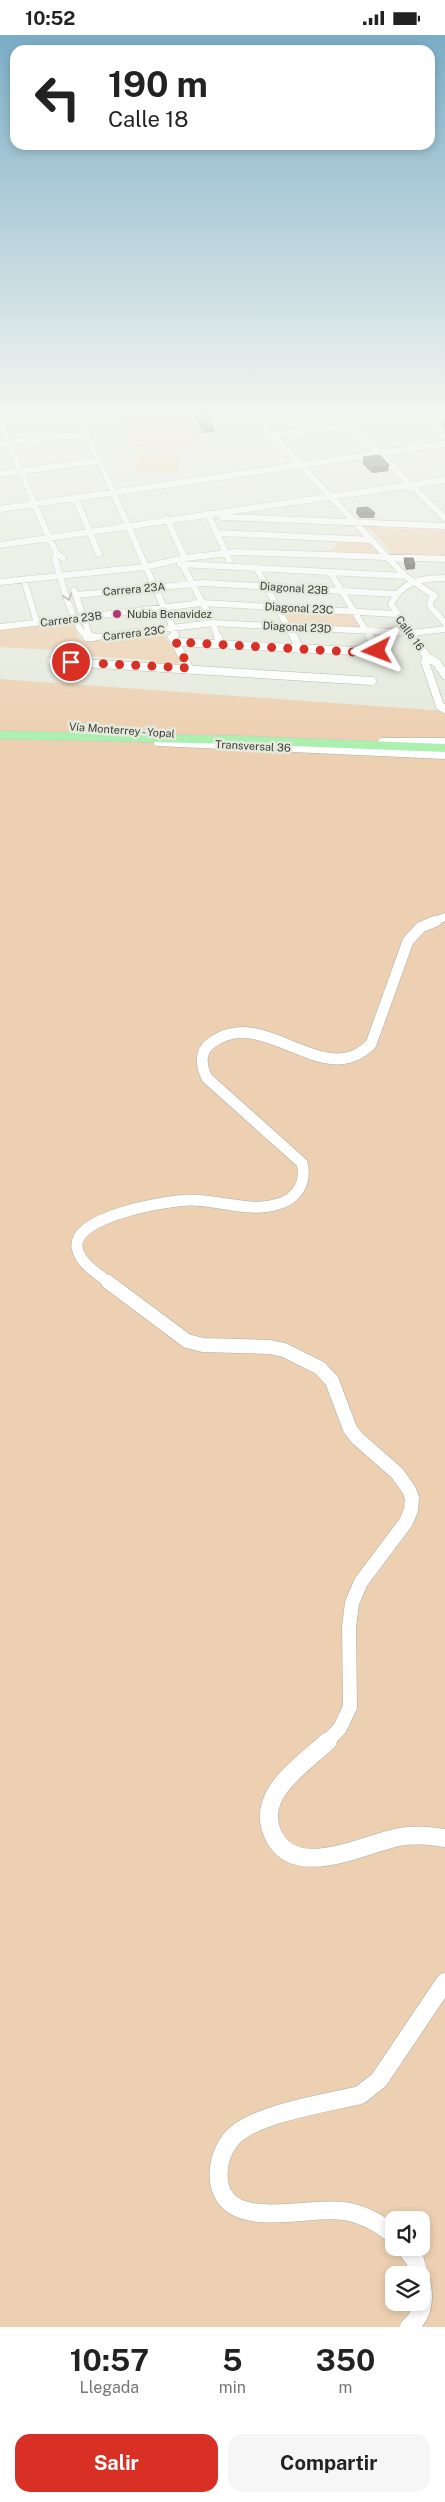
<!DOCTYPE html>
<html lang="es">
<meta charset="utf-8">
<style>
:root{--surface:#fff;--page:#f6f6f6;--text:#222;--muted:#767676;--accent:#d93025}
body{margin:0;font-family:"Public Sans",sans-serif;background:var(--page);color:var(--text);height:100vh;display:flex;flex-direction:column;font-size:19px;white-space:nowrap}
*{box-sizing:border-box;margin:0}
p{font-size:16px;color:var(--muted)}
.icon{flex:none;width:28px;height:28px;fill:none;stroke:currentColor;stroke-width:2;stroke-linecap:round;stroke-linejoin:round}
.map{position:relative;height:2292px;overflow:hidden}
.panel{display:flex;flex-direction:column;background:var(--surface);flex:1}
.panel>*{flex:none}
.banner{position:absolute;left:10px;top:10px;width:425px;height:105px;border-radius:15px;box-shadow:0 2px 8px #0003;background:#fff;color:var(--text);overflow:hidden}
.fabs{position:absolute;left:385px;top:2176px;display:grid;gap:10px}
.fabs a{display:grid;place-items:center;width:45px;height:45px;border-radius:10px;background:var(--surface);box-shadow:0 2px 8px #0003;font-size:25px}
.pin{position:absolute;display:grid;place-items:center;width:42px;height:42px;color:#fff;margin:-21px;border:2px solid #fff;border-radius:50%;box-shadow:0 1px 5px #0007}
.me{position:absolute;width:55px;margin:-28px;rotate:267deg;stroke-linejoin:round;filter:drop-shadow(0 0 4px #0008)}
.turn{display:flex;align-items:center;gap:18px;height:105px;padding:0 15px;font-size:22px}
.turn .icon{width:65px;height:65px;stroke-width:2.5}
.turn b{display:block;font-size:35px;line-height:42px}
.eta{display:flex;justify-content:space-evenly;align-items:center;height:85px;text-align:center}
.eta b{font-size:30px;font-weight:700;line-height:35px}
.action{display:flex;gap:10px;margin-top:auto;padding:10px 15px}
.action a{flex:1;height:58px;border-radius:15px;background:var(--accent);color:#fff;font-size:20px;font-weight:700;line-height:58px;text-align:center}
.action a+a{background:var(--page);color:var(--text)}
.status{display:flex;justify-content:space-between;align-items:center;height:35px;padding:0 25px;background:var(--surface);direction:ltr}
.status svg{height:14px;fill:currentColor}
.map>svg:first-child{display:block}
.green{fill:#edd0b1;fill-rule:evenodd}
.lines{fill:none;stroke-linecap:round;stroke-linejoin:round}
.minor-far4-casing{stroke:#abafa3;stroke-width:7}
.minor-far3-casing{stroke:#abafa3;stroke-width:9}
.minor-far2-casing{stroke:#abafa3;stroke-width:12}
.minor-far1-casing{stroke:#abafa3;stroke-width:15}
.minor-casing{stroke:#abafa3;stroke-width:19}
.trunk-casing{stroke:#c8c8c7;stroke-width:1}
.minor-far4{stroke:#fff;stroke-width:6}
.minor-far3{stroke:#fff;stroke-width:8}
.minor-far2{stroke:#fff;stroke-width:11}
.minor-far1{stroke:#fff;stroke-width:14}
.minor{stroke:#fff;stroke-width:18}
.trunk{fill:#acf0b0;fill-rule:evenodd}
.wall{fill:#403e35}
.shaded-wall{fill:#34322b}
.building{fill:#4b483e;stroke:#34322b}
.oneway{stroke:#9d9e9b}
.route{stroke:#d93025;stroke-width:9;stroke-dasharray:0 16.2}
.poi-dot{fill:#b7347b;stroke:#e6eadd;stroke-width:2}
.labels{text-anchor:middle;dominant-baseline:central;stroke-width:5;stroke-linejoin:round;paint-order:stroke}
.far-street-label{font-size:11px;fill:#3b3c37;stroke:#e6eadd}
.far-poi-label{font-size:11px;fill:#3b3c37;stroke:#e6eadd;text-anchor:start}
</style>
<div class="status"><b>10:52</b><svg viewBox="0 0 49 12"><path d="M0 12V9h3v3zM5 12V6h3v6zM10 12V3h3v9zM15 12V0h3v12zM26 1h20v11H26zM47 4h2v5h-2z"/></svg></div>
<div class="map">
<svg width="445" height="2292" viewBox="0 0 445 2292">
<rect width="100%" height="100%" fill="#e6eadd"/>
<path class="green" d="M188 380 201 400C188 420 152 416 133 410L117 381Z
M142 416 181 417 176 437 136 435Z
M368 492 445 495V521L393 519Z
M341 505 371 506 386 522 357 521 331 516Z
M281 573 354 578 363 595 291 591Z
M72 585 79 604 83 605 162 596 181 627 174 631 152 630V625L53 619 54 615 0 612V593Z
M0 644 445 676V2292H0ZM394 2185H421V2212H394ZM394 2240H421V2268H394Z"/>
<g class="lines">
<g class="minor-far4-casing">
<path id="minor-far4" d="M79 380 176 600
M254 380 405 541 435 561
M340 380 445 483
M422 380 445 401
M0 387 49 503 57 519 63 523
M275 400 415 380
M0 408 87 399
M0 439 98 426
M75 462 99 519
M0 474 445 409
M208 479 229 525
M222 482 445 491
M167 484 185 523
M219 498 372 505
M0 510 445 445
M57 519 55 524C61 543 72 592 88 603L213 588 412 598 445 594
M180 529 405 541
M182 529 213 588 218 604
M256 532 294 604
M330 537 371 604
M24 545 37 588
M0 547 145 532 185 523 237 517 445 524
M74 555 89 599 86 601
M76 560 204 548 395 559
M435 561 431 564 430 571 445 588
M0 592 202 568 396 579
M415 604 391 569C402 546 422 543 445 543"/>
</g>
<g class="minor-far3-casing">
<path id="minor-far3" d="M87 602H93
M172 602 189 633
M218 602 220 609
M294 602 300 614
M414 602 427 622 437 628 445 640
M176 607 375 617 377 614 370 602
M427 622 425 627 440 671 445 674
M51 626 372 646
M158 707 445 720
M382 707H445
M433 887 445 882"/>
</g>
<g class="minor-far2-casing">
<path id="minor-far2" d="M110 1248C97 1238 80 1229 77 1212 73 1181 169 1165 191 1165 219 1165 250 1178 278 1169 297 1164 307 1147 302 1128L207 1043C201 1031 199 1017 211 1008 252 978 294 1022 336 1024 351 1024 361 1019 371 1009L408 906 421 892 436 886"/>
</g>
<g class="minor-far1-casing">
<path id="minor-far1" d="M108 1247 187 1306 203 1310 270 1312 284 1315 320 1333 332 1346 350 1394 357 1403 397 1438 409 1455 412 1463 411 1475 406 1487 361 1547 352 1568 349 1592 350 1672 340 1693 327 1707"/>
</g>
<g class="minor-casing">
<path id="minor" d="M328 1706C304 1729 256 1758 272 1797 292 1848 363 1809 399 1802 415 1799 430 1801 445 1803
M394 2200C379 2188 362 2178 343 2176 311 2171 238 2194 222 2157 217 2147 218 2131 222 2120 225 2113 228 2106 234 2101 258 2078 327 2068 360 2060L379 2045 445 1947
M405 2212 415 2225 419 2240
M409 2292C424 2280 425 2263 421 2246"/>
</g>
<g class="trunk-casing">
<path id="trunk" d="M0 696 243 701 445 709V717L243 709 0 704Z"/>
</g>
<use href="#minor-far4" class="minor-far4"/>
<use href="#minor-far3" class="minor-far3"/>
<use href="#minor-far2" class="minor-far2"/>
<use href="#minor-far1" class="minor-far1"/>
<use href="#minor" class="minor"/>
<use href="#trunk" class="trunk"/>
</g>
<path class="wall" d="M194 380H207L214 393V397L203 398 194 383Z
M444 384H445V394L443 392Z
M363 422 388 436 372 438 363 429Z
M357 473 375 478 374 483H360L356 478Z
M404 523 415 530V534L406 535 404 528Z"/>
<path class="shaded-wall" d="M214 393V397L203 398V394Z
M389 430 388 436 372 438V432Z"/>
<path class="building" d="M195 380H207L214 393 203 394Z
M380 420 389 430 372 432 363 422Z
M368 472 375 478H361L357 473Z
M404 523H413L415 530H406Z"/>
<defs><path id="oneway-chevron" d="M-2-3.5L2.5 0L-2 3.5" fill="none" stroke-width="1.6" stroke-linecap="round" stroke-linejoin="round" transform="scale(1.25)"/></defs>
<use class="oneway" href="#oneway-chevron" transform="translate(68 562) rotate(72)"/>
<linearGradient id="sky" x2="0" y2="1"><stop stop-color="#7aadc6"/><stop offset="0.54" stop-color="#f4f6f0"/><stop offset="1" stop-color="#f4f6f0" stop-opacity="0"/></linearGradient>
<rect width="445" height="701" fill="url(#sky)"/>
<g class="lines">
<path class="route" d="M71 627 189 633 176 607 371 618 377 616"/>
</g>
<circle class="poi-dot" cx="117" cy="579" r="5"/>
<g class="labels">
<g class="far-street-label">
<text transform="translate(294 553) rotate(4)">Diagonal 23B</text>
<text transform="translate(134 554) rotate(-5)">Carrera 23A</text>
<text transform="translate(299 573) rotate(3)">Diagonal 23C</text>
<text transform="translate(71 584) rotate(-7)">Carrera 23B</text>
<text transform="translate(297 592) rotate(3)">Diagonal 23D</text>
<text transform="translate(134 598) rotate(-7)">Carrera 23C</text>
<text transform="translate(410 598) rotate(54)">Calle 16</text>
<text transform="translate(122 695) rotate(4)">Vía Monterrey - Yopal</text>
<text transform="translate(253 711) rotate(3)">Transversal 36</text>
</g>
<g class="far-poi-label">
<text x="127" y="579">Nubia Benavidez</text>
</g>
</g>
</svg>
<div class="fabs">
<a><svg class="icon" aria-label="sound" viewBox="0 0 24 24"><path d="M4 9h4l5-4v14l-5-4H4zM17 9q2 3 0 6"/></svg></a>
<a><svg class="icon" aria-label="layers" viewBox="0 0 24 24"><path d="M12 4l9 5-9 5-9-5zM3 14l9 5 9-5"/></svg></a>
</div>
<div class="pin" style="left:71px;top:627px;background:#d93025"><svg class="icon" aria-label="arrive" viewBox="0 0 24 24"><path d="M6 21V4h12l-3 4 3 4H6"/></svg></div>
<svg class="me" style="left:377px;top:616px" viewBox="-20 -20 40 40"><path d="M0-17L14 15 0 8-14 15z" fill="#d93025" stroke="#fff" stroke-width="4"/></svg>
<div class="banner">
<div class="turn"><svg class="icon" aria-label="left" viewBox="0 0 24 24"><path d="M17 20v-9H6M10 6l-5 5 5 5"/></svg><div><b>190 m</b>Calle 18</div></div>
</div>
</div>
<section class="panel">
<div class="eta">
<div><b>10:57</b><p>Llegada</p></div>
<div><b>5</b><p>min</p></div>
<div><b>350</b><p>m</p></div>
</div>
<div class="action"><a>Salir</a><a>Compartir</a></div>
</section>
